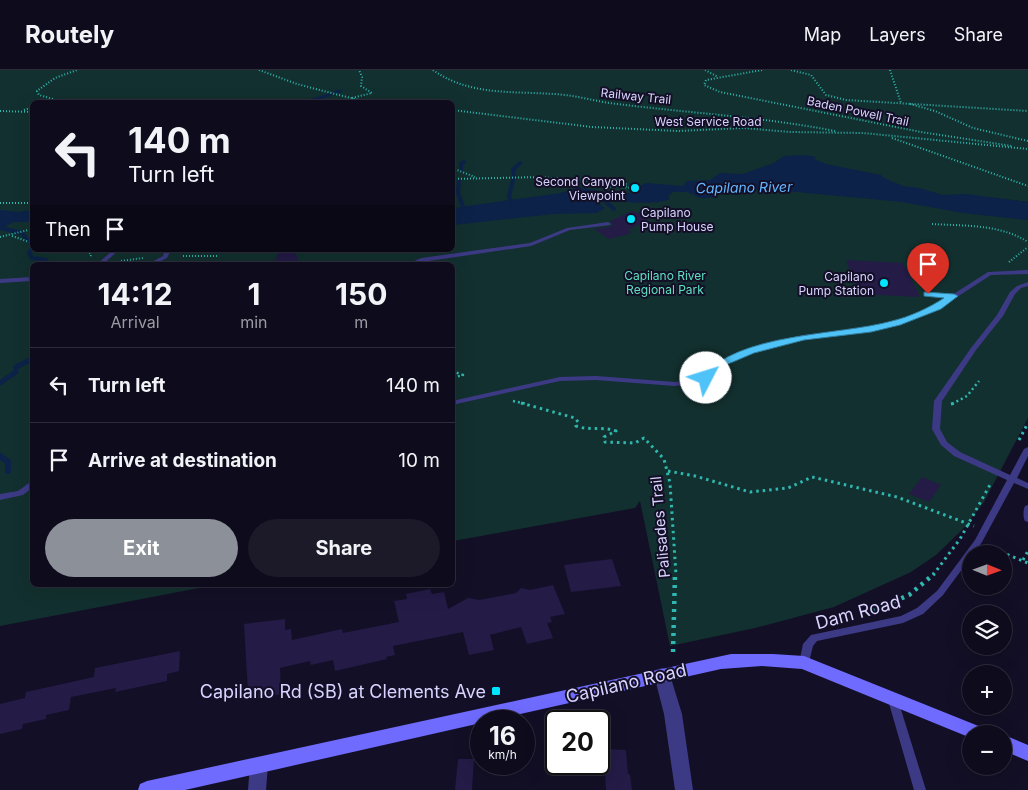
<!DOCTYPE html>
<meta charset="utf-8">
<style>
:root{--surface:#0e0b1c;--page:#1c1929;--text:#f1f3f6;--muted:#9b9ba3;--line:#2e2b3b;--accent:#8c9099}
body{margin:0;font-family:Inter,sans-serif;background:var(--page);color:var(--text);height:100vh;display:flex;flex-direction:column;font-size:19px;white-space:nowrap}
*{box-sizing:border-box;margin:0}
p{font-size:16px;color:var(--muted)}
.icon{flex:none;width:28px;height:28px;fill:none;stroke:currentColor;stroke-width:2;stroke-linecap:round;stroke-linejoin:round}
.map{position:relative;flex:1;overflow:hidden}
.panel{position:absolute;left:30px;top:192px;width:425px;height:325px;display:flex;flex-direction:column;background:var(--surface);border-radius:8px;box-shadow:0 5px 20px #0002,0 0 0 1px var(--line)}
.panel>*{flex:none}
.hud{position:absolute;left:30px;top:30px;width:425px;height:152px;border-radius:8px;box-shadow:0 5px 20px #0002,0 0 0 1px var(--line);background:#0e0b1c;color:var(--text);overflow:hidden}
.needle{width:32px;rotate:91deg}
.controls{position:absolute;left:962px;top:475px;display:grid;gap:10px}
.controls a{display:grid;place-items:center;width:50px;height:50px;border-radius:50%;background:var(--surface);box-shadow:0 5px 20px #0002,0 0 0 1px var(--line);font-size:25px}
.speed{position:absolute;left:470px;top:640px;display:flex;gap:10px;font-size:25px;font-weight:700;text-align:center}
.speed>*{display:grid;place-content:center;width:65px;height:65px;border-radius:50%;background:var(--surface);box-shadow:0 5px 20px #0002,0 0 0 1px var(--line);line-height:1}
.speed small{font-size:12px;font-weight:400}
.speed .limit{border:2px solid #111;border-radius:8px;background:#fff;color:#111}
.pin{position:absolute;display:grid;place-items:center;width:42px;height:42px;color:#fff;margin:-51px -21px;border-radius:50% 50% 50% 0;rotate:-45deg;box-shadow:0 0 5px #0007}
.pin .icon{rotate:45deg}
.me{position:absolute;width:55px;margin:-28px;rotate:50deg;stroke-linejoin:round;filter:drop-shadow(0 0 4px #0008)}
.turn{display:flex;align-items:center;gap:18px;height:105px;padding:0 15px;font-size:22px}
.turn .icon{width:65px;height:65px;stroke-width:2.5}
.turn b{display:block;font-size:35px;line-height:42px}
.then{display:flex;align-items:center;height:48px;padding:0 15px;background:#0003;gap:10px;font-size:19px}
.eta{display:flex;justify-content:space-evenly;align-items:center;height:85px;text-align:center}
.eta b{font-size:30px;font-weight:700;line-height:35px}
.primary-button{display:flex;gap:10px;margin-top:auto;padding:10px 15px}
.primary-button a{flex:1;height:58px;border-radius:30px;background:var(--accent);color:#fff;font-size:20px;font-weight:700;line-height:58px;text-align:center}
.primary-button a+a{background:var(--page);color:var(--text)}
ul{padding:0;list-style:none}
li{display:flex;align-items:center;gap:15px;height:75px;padding:0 15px;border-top:1px solid var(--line)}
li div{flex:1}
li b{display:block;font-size:19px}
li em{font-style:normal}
header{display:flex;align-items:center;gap:30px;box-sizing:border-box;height:70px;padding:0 25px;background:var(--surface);border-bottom:1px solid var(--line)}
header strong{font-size:24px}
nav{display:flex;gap:28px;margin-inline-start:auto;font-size:18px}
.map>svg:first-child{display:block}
.green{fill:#12302f;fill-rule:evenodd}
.water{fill:#0c2248}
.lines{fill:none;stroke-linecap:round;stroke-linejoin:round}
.stream-far3{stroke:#0c2248;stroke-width:3}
.stream-far2{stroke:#0c2248;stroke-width:4}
.stream-far1{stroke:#0c2248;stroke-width:5}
.stream{stroke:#0c2248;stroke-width:6}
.building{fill:#241b47}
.path-far3{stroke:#2fb8b0;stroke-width:2;stroke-dasharray:1 2;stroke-linecap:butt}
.path-far2{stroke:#2fb8b0;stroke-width:2.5;stroke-dasharray:2 3;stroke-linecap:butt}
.path-far1{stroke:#2fb8b0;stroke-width:3;stroke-dasharray:2.5 4;stroke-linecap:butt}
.path{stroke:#2fb8b0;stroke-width:4.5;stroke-dasharray:3 5;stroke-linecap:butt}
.lane{fill:#3d3a85;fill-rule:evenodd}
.street{fill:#3d3a85;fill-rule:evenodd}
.secondary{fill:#6f6bff;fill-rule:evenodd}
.route{fill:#4fc3f7;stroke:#337fa1}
.poi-dot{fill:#00e5ff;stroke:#130f26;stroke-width:2}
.labels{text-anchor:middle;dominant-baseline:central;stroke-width:4;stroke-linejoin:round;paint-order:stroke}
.far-street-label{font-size:12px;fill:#d9d4ff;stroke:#130f26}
.far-poi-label{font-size:12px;fill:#d9d4ff;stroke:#130f26;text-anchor:end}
.far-park-label{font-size:12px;fill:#5fe0c0;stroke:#130f26}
.far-water-label{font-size:14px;font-style:italic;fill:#62b6ff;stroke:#130f26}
.street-label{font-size:15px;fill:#d9d4ff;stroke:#130f26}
.near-street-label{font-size:18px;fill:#d9d4ff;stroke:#130f26}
.near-poi-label{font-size:18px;fill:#d9d4ff;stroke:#130f26;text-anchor:end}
</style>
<header>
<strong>Routely</strong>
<nav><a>Map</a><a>Layers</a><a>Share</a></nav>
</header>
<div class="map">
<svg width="1028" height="720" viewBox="0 0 1028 720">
<rect width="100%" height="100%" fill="#130f26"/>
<path class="green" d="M0 0H1028V132L984 127 986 144 1028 150V348L984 432 962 460 936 485 911 502 834 537 755 558 670 576 640 431 635 438 453 471 452 195H32V515H215L0 556ZM32 32H452V180H32Z"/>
<path class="water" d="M806 85 816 87 814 89 826 94 881 105 884 108 903 116 919 118 943 125 966 124 1028 132V150L963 143 902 132 776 120 737 119 719 122 714 127 709 128H700L687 122H673L668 126 670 129C656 135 633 132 618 132 612 132 608 129 602 129L597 132 605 138 597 143 554 144 453 155V138L561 123 577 117 618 124 640 122 639 116 647 113 683 116 687 111 710 110 720 103 742 104 774 93 784 86Z
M0 140 18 142 32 140V152H13L0 160Z"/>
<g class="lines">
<path class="stream-far3" d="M334 23 340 21
M304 32 330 25"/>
<path class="stream-far2" d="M461 100V94L464 92
M514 106 513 100 520 93
M513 110 509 126 513 136
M459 111 458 123 465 142
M599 126 614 139
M0 158 22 163 32 175
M32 179 29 182 32 188 46 190 47 192 44 195"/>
<path class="stream-far1" d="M0 313 16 302V297L32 289"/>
<path class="stream" d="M0 386 8 392V401"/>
</g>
<path class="building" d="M632 141 651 148 628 160 632 163 609 169 594 159 610 157 613 154 610 151Z
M280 180H295L299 195H273Z
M846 190 903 193 920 227 859 224Z
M922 407 941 415 929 432 909 424Z
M612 489 621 516 571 522 564 495Z
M553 515 565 544 550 547 552 552 547 553 553 568 527 574 521 557 490 565 494 580 469 585 463 562 393 576 395 585 386 587 387 589 335 601 333 590 311 595 310 591 280 598 281 624 251 630 250 622H248L244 554 285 549V560L291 559 292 570 342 559 343 563 399 552 394 531 407 529 406 524 430 519 432 524 444 522 448 539 468 528 479 530 516 523 521 518 530 520Z
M180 581 179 601 167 604V611L115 622 116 618 71 627 69 640 46 645V649L23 654 22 659 0 664V634L25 628 26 622 94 607 95 598Z
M604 679 626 680 628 704 630 705 632 720H606Z
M458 689H474L472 720H455Z"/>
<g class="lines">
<path class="path-far3" d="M259 0 297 14 366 32
M433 0C472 28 519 20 565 25 582 27 599 32 617 34 690 43 763 47 835 61
M705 0 718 7
M762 0 706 10 704 15 720 22 921 62 1012 76
M791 0 811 5 826 25 846 30 1028 41
M890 0 901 33
M352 28 372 23 361 16 362 7 359 0
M48 32 53 29 39 25 37 21 55 8 77 0
M910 34 935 41 973 58 1028 71
M24 40 32 37
M452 40 592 57 678 61 744 58 790 62 863 63 1028 79
M0 41 32 42
M892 68 1028 116
M452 98 475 107
M452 109 540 107 627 114 625 118
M604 113 602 116 635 118
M0 133H32
M32 141 30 156 32 159
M932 154C964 156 1000 154 1028 172
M12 166 32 173
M0 167 32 159
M88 180 91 185 90 188
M183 186H219
M121 191 143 188
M1009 192 1028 177"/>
<path class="path-far2" d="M452 301 463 305 452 308
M513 331 527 334
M952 334 967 326 979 311"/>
<path class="path-far1" d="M521 333 575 348 578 352 576 356C589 361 603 356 616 361L604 367 605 372 635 373 644 368 664 389 670 413 676 505
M951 334 956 333
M1019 370 1028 353
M668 401 695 406 750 422 788 418 812 407 897 427 974 456
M989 477 1028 493
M1023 490 1028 481
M933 505 960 469 991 413"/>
<path class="path" d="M872 541 909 525 934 504
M673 582 675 504"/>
<path class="lane" d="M608 152 611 154 610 155 570 160 531 176 422 192 414 195H406L421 188 530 173 567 158Z
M113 180H119L102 195H96Z
M165 180H171L167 188 153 195H146L163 186Z
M1028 200V204L991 205 940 238 898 254 871 261 803 269 753 282 727 293 708 309 694 314 675 316 596 310 560 311 452 335V331L560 307 596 306 675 312 693 310 704 307 723 291 749 280 803 265 871 257 894 252 936 236 948 228 928 226 926 225V223L952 225 988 202Z
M32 207V211L0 213V209Z
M1028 212V216L1021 218 1015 224 1003 246 976 280 942 331 940 359 947 372 960 382 1010 405 1024 379 1028 377V386L1017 408 1028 413V419L1014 413 982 472 974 484H971V487L943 525 923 544 903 553 817 571 813 576 808 596 804 597 800 596 799 593 803 574 811 565 901 546 917 538 937 521 975 470 1007 410 954 386 941 375 932 359 934 331 971 278 997 245 1010 222 1017 216Z
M29 413H32V418L23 425 0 430V424L18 421Z
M1028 435V452L1025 451C1023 448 1023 440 1025 436Z
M893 626 897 627 898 630 926 720H914L888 630 889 627Z"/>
<path class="street" d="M662 598 668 600 670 605 682 644 693 720H675L664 644 654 605 656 600Z
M259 687 266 689 268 695 266 720H248L250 695 252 689Z"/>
<path class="secondary" d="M731 584H773L804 586 986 659 989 664H971V668L802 599 762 596 721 599 489 651H481V653L185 720H138L140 714 147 711Z
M1004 665 1028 675V691L1004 681Z"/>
</g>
<path class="route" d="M924 222 954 224 958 226 941 239 900 255 871 262 804 270 754 283 728 294 710 310 706 311 701 308C738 262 838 266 892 251 909 247 929 238 944 228L924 226Z"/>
<g class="poi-dot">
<circle cx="635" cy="118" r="5"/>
<circle cx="631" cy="149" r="5"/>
<circle cx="884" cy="213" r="5"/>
<rect x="491" y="616" width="10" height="10" rx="2.5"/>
</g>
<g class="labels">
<g class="far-street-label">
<text transform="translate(636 26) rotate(6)">Railway Trail</text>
<text transform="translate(858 41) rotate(12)">Baden Powell Trail</text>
<text x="708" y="51">West Service Road</text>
</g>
<g class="far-poi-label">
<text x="625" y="111">Second Canyon<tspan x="625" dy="14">Viewpoint</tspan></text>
<text x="641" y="142" text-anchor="start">Capilano<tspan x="641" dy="14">Pump House</tspan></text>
<text x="874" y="206">Capilano<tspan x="874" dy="14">Pump Station</tspan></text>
</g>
<g class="far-park-label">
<text x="665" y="205">Capilano River<tspan x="665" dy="14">Regional Park</tspan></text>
</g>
<g class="far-water-label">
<text transform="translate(744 117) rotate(-1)">Capilano River</text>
</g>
<g class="street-label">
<text transform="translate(660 457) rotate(-95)">Palisades Trail</text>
</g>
<g class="near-street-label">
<text transform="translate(858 542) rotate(-15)">Dam Road</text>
<text transform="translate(626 613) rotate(-13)">Capilano Road</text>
</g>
<g class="near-poi-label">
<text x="486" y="621">Capilano Rd (SB) at Clements Ave</text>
</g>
</g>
</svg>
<div class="controls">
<a><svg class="needle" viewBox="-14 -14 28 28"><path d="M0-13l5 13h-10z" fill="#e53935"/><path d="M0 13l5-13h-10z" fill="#9b9ba3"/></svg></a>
<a><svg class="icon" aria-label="layers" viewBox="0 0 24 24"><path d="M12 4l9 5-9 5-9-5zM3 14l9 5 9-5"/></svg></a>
<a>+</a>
<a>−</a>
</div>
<div class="speed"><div>16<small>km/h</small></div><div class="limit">20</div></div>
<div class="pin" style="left:928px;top:224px;background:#d93025"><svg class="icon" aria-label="arrive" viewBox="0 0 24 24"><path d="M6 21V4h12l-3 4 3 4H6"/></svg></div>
<svg class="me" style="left:706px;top:308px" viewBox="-20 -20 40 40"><circle r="19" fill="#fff"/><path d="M0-13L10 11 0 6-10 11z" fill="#4fc3f7"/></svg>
<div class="hud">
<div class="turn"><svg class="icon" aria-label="left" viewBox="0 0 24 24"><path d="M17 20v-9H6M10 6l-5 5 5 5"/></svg><div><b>140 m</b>Turn left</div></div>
<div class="then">Then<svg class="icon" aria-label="arrive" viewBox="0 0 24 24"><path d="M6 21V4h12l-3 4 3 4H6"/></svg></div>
</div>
<section class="panel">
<div class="eta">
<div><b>14:12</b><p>Arrival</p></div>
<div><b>1</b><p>min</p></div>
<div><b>150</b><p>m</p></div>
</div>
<ul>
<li><svg class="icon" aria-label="left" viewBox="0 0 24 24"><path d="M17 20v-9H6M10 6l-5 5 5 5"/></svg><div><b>Turn left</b></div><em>140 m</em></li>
<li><svg class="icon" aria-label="arrive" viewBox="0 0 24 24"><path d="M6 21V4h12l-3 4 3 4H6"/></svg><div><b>Arrive at destination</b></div><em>10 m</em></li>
</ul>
<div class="primary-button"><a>Exit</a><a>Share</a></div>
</section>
</div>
